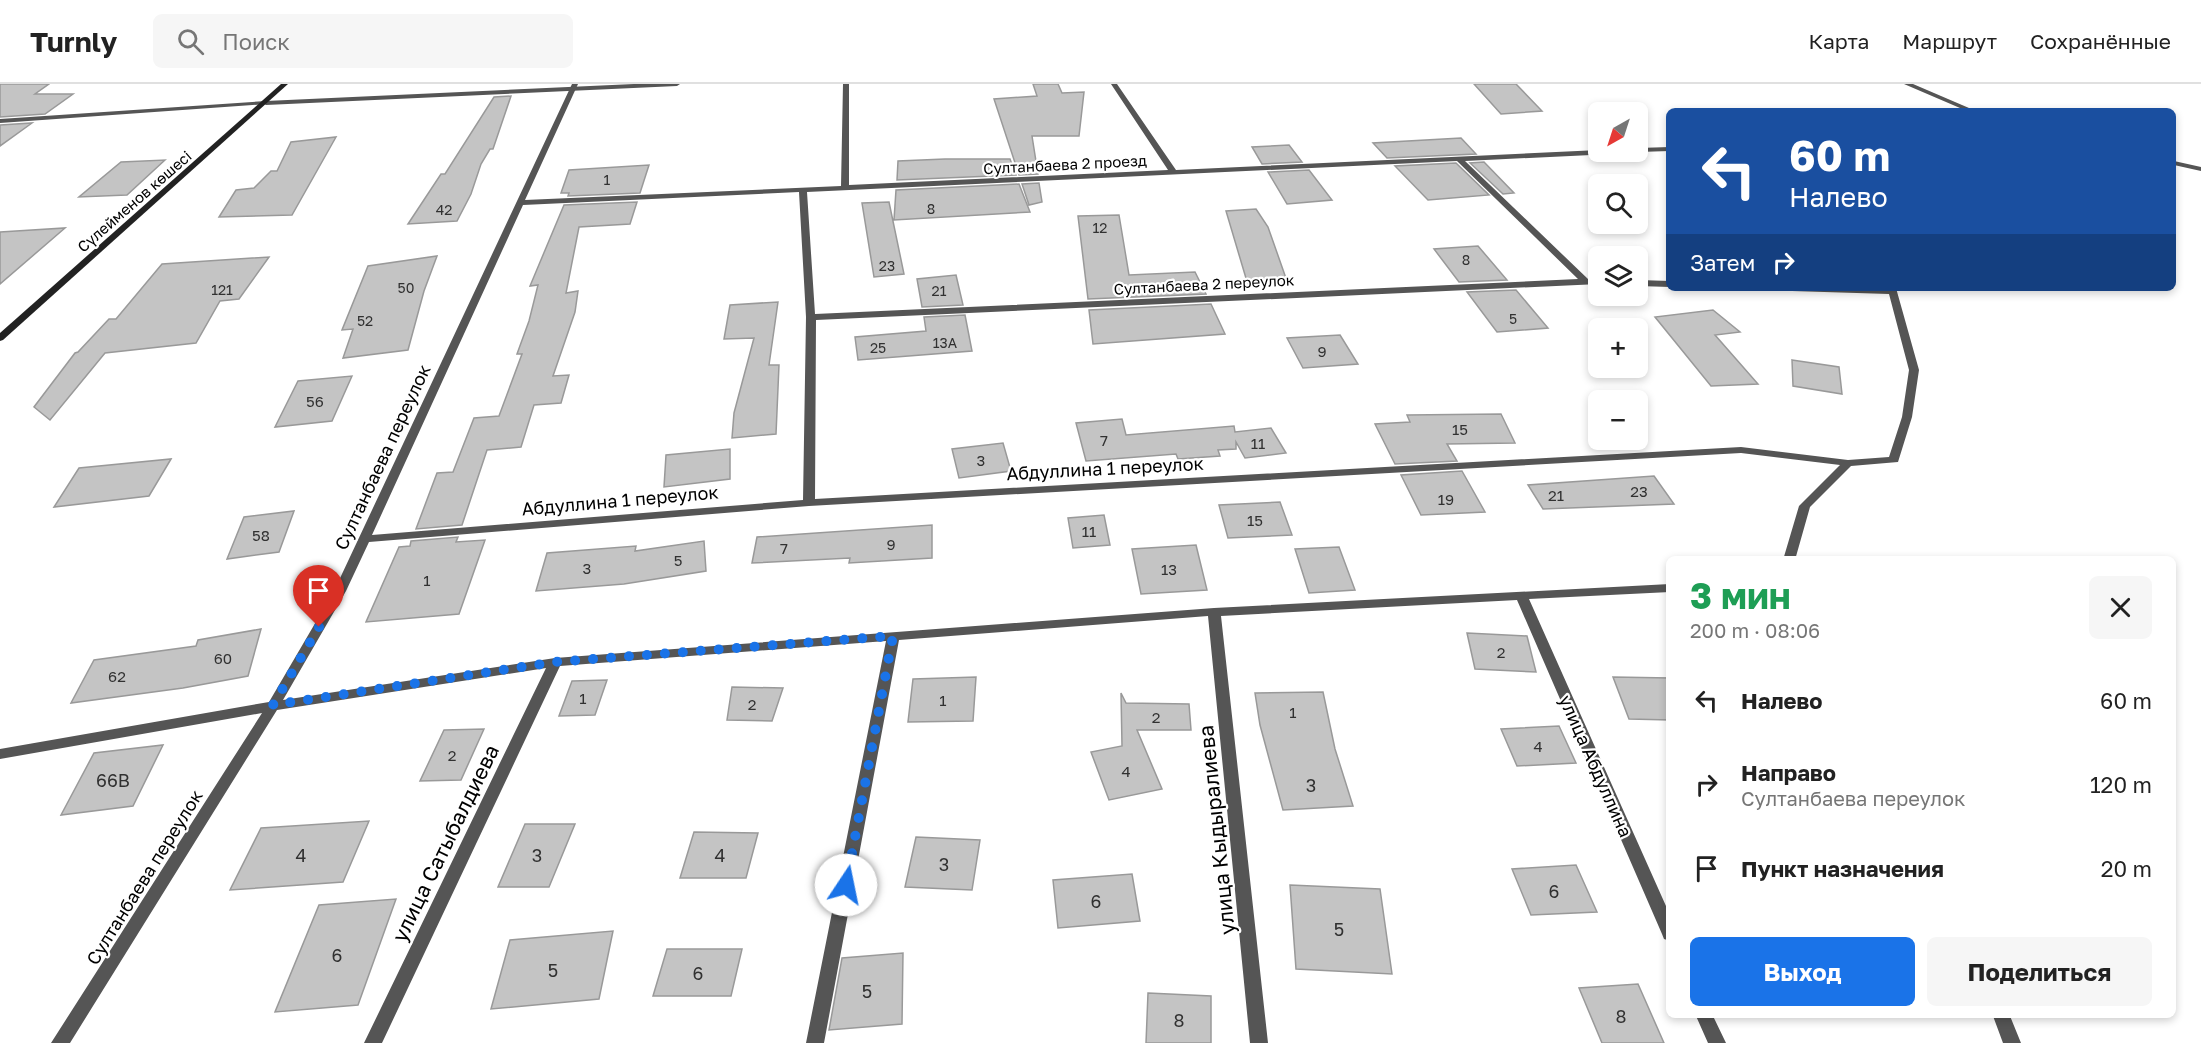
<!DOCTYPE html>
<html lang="ru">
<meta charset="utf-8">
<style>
:root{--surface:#fff;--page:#f6f6f6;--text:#222;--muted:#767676;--line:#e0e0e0;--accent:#1a73e8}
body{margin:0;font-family:"Golos Text",sans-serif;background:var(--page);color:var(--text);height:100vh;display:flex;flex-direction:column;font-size:22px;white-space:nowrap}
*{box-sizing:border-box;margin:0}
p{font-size:20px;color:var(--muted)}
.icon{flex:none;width:33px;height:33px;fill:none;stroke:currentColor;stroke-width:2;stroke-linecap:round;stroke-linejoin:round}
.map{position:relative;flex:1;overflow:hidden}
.details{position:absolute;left:1666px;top:472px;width:510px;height:462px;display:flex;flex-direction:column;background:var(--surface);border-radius:9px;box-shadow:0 3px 9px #0003}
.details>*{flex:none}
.guide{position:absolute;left:1666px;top:24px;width:510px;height:183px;border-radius:9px;box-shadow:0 3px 9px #0003;background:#1a4fa0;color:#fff;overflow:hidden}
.needle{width:39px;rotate:219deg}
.fabs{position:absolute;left:1588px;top:18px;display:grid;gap:12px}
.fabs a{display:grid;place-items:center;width:60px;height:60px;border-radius:9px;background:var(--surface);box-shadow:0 3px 9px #0003;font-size:30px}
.pin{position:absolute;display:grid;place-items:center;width:51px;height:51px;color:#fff;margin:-62px -26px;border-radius:50% 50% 50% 0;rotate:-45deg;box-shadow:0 0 6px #0007}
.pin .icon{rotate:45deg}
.me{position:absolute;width:66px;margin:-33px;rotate:11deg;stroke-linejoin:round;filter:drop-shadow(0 0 4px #0008)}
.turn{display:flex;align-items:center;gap:21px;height:126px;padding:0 24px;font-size:27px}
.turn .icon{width:78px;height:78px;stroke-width:2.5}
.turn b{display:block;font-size:42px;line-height:51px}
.then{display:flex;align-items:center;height:57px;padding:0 24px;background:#0003;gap:12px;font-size:22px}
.round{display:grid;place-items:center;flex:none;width:63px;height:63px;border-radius:9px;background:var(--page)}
.overview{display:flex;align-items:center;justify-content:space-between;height:102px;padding:0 24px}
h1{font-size:36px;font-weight:700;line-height:45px;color:#1e9e55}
.action{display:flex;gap:12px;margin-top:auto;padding:12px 24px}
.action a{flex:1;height:69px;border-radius:9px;background:var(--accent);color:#fff;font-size:24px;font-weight:700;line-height:69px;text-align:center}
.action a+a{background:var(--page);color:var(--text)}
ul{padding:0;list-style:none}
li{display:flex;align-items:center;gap:18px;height:84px;padding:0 24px}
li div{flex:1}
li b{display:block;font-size:22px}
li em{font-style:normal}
header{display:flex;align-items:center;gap:36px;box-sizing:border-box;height:84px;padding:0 30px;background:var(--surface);border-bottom:2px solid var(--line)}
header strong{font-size:28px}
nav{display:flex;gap:33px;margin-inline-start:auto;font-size:21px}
.search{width:420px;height:54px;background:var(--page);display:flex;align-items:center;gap:15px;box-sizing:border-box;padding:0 21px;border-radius:9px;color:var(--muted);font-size:22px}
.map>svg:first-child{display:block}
.building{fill:#c4c4c4;stroke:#999;stroke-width:1.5}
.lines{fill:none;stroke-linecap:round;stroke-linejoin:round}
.service{fill:#555;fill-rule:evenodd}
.minor{fill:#555;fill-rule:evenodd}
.tertiary{fill:#555;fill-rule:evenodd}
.secondary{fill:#222;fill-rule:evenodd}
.route{stroke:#1a73e8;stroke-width:10;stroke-dasharray:0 18}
.labels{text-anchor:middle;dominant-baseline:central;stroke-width:4.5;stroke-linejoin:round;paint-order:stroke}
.far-number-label{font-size:14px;fill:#313131}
.far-street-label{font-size:15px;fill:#000;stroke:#fff}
.number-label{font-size:15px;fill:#313131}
.street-label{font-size:18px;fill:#000;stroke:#fff}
.near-number-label{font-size:18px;fill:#313131}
.near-street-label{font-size:21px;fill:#000;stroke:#fff}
</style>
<header>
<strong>Turnly</strong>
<div class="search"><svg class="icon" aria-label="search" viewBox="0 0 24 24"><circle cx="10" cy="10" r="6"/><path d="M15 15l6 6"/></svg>Поиск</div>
<nav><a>Карта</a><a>Маршрут</a><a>Сохранённые</a></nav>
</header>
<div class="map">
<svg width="2201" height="959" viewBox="0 0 2201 959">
<rect width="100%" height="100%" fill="#fff"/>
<path class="building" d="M0 0H49L35 10H73L45 30 0 33Z
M1033 0H1058L1062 9 1084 8 1079 52H1032L1038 90 1019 91 994 15 1037 12Z
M1474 0H1516L1542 27 1501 30Z
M511 12 493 65H490L481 80 471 110 457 137 408 140 441 90H445L494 13Z
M32 39 0 62V41Z
M336 53 292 131 219 133 236 106 254 104 271 87H277L291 58Z
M1461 54 1476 70 1387 74 1373 59Z
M1289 61 1302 78 1262 80 1252 63Z
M945 75H1010L1016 91 897 96 898 77Z
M165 76 127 111 79 113 121 78Z
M1484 78 1514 109 1503 110 1470 79Z
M1456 79 1489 111 1428 116 1395 82Z
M649 81 640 109 568 112 569 109H561L569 86Z
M1309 86 1332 116 1287 120 1268 88Z
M1039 99 1042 118 1029 121 1022 100Z
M1019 100 1030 128 894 136 896 106Z
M637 118 630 140 579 143 566 209 578 207 575 228 553 292 569 291 561 319 534 321 521 363 487 366 462 441 416 445 437 389 453 388 474 334 499 332 522 270H517L529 237 538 201 530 202 564 121Z
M889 118 904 190 874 193 862 119Z
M1256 125 1268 143 1288 200 1248 201 1226 127Z
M1119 131 1129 191 1195 188 1206 210 1088 215 1078 132Z
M65 144 0 200V148Z
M1478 162 1507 196 1459 198 1434 165Z
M437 172 424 207 408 266 343 274 353 245 342 246 368 182Z
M269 173 239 215 220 217 196 259 105 269 50 336 34 323 75 269 78 268 109 235H116L162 180Z
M956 191 963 221 922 223 917 195Z
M1516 206 1548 244 1497 248 1467 208Z
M778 218 769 281H779L776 350 732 354 734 329 754 254 724 255 730 221Z
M1211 220 1225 250 1093 260 1089 226Z
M1713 226 1740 248 1715 251 1758 300 1711 302 1655 233Z
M965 231 972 267 858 276 855 253 926 247 924 233Z
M1340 251 1358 280 1303 284 1287 254Z
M1792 276 1839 283 1842 310 1793 302Z
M352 292 332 337 275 343 298 297Z
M1501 330 1515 359 1447 360 1457 377 1395 380 1375 340 1410 338 1407 331Z
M1122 335 1126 351 1234 342 1235 348 1271 344 1286 369 1245 374 1236 358V365L1218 366 1220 372 1178 375 1176 370 1086 377 1076 339Z
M1003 359 1011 387 959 394 952 365Z
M730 365V395L664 403 666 371Z
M171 375 149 412 54 423 79 384Z
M1462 387 1485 428 1421 431 1401 391Z
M1654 392 1674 420 1543 425 1528 401Z
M1280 418 1292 451 1228 454 1219 421Z
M294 427 279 468 227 475 244 433Z
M1104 431 1110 461 1073 464 1068 434Z
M932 441V474L849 479 850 474 752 479 757 453Z
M458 453 456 458 485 456 459 530 366 538 399 463 410 462 411 457Z
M704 457 706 487 624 500 536 507 547 469 636 462 635 467Z
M1196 461 1207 506 1141 510 1132 465Z
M1339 463 1355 506 1309 509 1295 465Z
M261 545 248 592 183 604 71 619 94 576 196 562 198 556Z
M1467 549 1527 552 1536 588 1475 585Z
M976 593 973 637 908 638 913 595Z
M1613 593 1670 594V636L1629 635Z
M607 596 595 631 559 632 572 597Z
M732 603 783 604 772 637 727 636Z
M1323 608 1335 665 1353 722 1283 726 1260 641 1255 609Z
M1121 609 1126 619 1189 620 1191 646H1137L1162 705 1109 716 1091 668 1122 662Z
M1559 642 1576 679 1517 682 1501 645Z
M484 645 461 696 420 697 444 646Z
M163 661 133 722 61 731 94 669Z
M369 737 343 798 230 806 261 744Z
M525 740H575L549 803H498Z
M694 748 758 749 746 794H680Z
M916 753 980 756 972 806 905 803Z
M1576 781 1597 828 1531 831 1512 785Z
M1132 790 1140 837 1058 844 1053 796Z
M1290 801 1380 805 1392 890 1296 885Z
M396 815 358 921 275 928 319 821Z
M613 847 599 915 491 925 510 856Z
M667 865H742L731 912H653Z
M903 869 902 940 829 946 842 874Z
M1638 900 1664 959H1602L1579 904Z
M1148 909 1211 912V959H1146Z"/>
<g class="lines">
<path class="service" d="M2174 77 2201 83V87L2174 81Z"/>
<path class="minor" d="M572 0H578L525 116 841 102 843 0H849V101L1168 86 1111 0H1117L1176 86 1599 66 1616 68 1612 70 1465 77 1588 195 1599 194V200L816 236 815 415 1741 363 1848 376 1889 373 1902 333 1909 286 1889 210 1792 207 1788 204H1896L1919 286 1912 333 1898 378 1851 382 1810 423 1795 476H1783L1799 422 1840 381 1741 369 809 422 369 458 346 507 283 616 555 574 1214 524 1670 500V508L1529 515 1670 831V857L1664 855 1662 850 1517 516 1221 532 1268 959H1250L1208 532 899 556 824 959H806L886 557 560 582 382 959H364L546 584 277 626 70 959H51L262 629 0 675V665L269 618 334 507ZM1457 77 1578 195 815 230 807 108ZM799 108 806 233 803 416 372 451 523 121Z
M1904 0H1913L1976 27H1967Z
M266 17 268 18V20L0 39V35Z
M1670 63V67L1638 68H1635H1638V64Z
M1638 196 1670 197V203L1638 202Z
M1696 932H1713L1726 959H1708Z
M1993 932H2010L2021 959H2003Z"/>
<path class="tertiary" d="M634 0H680L677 2 266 21 263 19 266 17Z"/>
<path class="secondary" d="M281 0H288L3 256 0 257V249Z"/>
</g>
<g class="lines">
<path class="route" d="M319 543 273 621 555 578 893 552 846 801"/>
</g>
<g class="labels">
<g class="far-number-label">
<text x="607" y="95">1</text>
<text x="931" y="124">8</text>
<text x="444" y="125">42</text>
<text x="1100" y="143">12</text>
<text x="1466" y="175">8</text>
<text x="887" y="181">23</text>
<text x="406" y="203">50</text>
<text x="222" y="205">121</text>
<text x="939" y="206">21</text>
<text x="1513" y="234">5</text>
<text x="365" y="236">52</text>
<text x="945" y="258">13А</text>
<text x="878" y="263">25</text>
</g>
<g class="far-street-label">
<text transform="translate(1065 80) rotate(-3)">Султанбаева 2 проезд</text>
<text transform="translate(134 117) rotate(-41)">Сүлейменов көшесі</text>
<text transform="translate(1204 200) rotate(-3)">Султанбаева 2 переулок</text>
</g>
<g class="number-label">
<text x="1322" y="267">9</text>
<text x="315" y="317">56</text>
<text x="1460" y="345">15</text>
<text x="1104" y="356">7</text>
<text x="1258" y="359">11</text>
<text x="981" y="376">3</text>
<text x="1639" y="407">23</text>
<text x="1556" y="411">21</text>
<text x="1446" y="415">19</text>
<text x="1255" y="436">15</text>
<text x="1089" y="447">11</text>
<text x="261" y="451">58</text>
<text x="891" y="460">9</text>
<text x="784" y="464">7</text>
<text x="678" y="476">5</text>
<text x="587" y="484">3</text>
<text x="1169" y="485">13</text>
<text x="427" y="496">1</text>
<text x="1501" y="568">2</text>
<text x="223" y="574">60</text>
<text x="117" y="592">62</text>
<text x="583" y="614">1</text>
<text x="943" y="616">1</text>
<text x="752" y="620">2</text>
<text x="1293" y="628">1</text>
<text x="1156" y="633">2</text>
<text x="1538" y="662">4</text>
<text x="452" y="671">2</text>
<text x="1126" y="687">4</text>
</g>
<g class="street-label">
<text transform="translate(382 373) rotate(-65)">Султанбаева переулок</text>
<text transform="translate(1105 384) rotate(-3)">Абдуллина 1 переулок</text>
<text transform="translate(620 416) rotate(-5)">Абдуллина 1 переулок</text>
<text transform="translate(1596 682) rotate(66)">улица Абдуллина</text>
<text transform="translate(144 793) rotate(-58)">Султанбаева переулок</text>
</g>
<g class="near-number-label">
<text x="113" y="696">66В</text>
<text x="1311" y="701">3</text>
<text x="301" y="771">4</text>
<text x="537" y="771">3</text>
<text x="720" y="771">4</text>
<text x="944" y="780">3</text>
<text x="1554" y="807">6</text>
<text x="1096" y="817">6</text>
<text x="1339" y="845">5</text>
<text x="337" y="871">6</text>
<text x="553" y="886">5</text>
<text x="698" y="889">6</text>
<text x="867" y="907">5</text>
<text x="1621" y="932">8</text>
<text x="1179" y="936">8</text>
</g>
<g class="near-street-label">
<text transform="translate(1216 746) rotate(-96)">улица Кыдыралиева</text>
<text transform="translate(445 759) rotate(-64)">улица Сатыбалдиева</text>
</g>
</g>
</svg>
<div class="fabs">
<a><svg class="needle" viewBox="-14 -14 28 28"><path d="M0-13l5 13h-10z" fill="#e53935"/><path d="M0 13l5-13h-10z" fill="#767676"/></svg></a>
<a><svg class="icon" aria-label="search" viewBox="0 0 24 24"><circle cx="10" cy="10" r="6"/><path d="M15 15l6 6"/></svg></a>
<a><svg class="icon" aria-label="layers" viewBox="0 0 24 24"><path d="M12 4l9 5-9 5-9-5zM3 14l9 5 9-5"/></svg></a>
<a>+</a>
<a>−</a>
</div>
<div class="pin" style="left:319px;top:543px;background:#d93025"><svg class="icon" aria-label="arrive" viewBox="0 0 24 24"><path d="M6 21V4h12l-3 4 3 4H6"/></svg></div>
<svg class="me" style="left:846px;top:801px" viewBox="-20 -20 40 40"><circle r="19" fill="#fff"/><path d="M0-13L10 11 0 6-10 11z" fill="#1a73e8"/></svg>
<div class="guide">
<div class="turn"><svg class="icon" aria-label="left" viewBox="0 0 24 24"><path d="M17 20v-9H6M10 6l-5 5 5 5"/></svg><div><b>60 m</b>Налево</div></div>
<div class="then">Затем<svg class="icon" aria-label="right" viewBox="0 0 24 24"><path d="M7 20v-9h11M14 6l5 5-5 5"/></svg></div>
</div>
<section class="details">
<div class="overview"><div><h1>3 мин</h1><p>200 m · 08:06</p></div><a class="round"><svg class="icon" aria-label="close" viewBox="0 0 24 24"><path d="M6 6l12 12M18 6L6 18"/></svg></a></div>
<ul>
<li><svg class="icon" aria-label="left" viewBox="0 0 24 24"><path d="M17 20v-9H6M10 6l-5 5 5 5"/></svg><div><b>Налево</b></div><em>60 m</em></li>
<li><svg class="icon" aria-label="right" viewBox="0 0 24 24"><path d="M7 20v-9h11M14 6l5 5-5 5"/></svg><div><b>Направо</b><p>Султанбаева переулок</p></div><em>120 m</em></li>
<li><svg class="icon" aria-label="arrive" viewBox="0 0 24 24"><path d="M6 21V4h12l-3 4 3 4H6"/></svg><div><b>Пункт назначения</b></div><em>20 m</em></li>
</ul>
<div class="action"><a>Выход</a><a>Поделиться</a></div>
</section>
</div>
